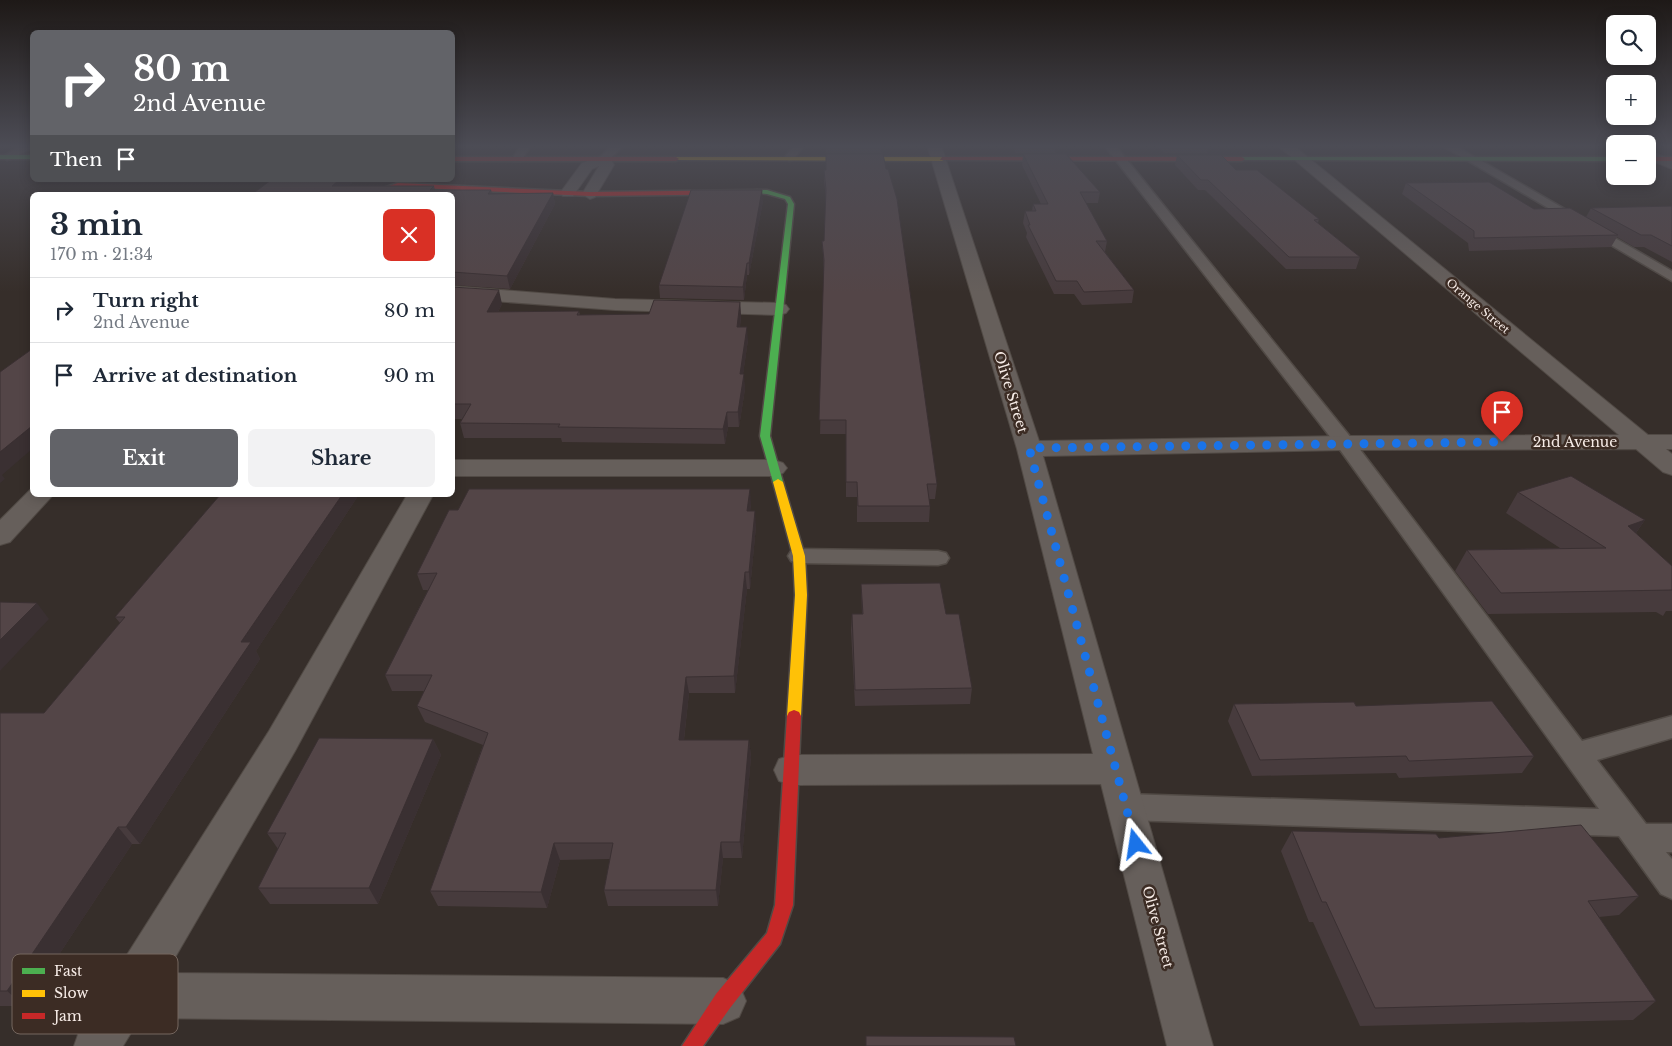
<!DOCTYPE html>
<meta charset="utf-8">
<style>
:root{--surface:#fff;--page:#f2f2f3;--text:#1f2937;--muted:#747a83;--line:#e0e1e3;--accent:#626368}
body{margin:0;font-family:"Libre Baskerville",serif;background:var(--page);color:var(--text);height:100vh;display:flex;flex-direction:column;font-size:19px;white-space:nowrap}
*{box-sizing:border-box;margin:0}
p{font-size:16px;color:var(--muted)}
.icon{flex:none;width:28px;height:28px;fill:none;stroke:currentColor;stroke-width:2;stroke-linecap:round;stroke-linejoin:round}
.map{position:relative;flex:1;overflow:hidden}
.side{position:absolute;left:30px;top:192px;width:425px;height:305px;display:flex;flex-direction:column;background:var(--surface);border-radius:8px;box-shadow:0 2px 12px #0003}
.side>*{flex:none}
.hud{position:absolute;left:30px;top:30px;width:425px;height:152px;border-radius:8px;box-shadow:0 2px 12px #0003;background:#626368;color:#fff;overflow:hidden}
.buttons{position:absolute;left:1606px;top:15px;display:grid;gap:10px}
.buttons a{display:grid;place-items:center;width:50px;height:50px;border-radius:8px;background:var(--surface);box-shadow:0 2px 12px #0003;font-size:25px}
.pin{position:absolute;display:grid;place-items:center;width:42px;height:42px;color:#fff;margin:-51px -21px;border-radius:50% 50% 50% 0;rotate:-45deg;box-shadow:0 0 5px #0007}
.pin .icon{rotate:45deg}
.me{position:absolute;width:55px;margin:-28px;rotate:345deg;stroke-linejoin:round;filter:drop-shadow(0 0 4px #0008)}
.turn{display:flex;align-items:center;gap:18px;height:105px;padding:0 20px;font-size:22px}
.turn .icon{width:65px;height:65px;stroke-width:2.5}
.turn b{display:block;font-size:35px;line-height:42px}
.then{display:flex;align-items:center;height:48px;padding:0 20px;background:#0003;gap:10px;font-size:19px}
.round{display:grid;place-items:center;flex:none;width:52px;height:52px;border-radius:8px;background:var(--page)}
.headline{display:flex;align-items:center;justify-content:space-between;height:85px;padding:0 20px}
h1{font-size:30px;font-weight:800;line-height:38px}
.button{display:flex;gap:10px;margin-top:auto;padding:10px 20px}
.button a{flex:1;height:58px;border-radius:8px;background:var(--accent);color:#fff;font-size:20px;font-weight:800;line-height:58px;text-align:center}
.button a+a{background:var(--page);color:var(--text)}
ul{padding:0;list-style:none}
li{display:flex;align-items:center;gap:15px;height:65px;padding:0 20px;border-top:1px solid var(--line)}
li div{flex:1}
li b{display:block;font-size:19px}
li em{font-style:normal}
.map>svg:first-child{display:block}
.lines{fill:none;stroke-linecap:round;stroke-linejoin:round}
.lane-casing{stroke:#514a45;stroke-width:3}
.street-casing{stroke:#514a45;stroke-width:2}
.fast-casing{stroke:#514a45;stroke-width:3}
.slow-casing{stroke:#514a45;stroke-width:3}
.jam-casing{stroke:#514a45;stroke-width:3}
.lane{fill:#665f5b;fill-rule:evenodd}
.street{fill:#665f5b;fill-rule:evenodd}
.fast{fill:#4caf50;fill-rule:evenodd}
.slow{fill:#ffc107;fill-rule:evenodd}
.jam{fill:#c62828;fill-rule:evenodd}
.wall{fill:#473b3d}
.shaded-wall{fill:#3a3032}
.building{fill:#534547;stroke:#3a3032}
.route{stroke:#1a73e8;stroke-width:9;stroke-dasharray:0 16.2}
.labels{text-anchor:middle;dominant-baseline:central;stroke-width:5;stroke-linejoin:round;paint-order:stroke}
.far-street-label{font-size:11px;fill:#f7ece7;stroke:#3c2c24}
.street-label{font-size:14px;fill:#f7ece7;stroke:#3c2c24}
.key{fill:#3c2c24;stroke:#74665e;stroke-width:1}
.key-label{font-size:14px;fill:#f7ece7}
</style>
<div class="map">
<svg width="1672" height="1046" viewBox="0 0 1672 1046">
<rect width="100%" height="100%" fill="#362e2a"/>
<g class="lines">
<g class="lane-casing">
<path id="lane" d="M22 145H32V148L11 159 7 160 2 157Z
M521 145H531L521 161H513L512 159Z
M612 145H624L608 161H600V157Z
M791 145H801L802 148 793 160 789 161 784 158 792 148Z
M1104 145H1115L1352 439 1582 741 1672 716V738L1597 760 1646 824H1672V852H1666L1672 859V899L1661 894 1619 836 1126 820 1116 816 1111 807 1116 798 1126 794 1599 809 1338 447Z
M1441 145H1454L1672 271V281Z
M799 549 938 551 946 553 949 558 946 563 938 565 799 563 791 561 788 556 791 551Z"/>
</g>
<g class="street-casing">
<path id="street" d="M927 145H941L1039 441 1345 436 1619 435 1277 145H1293L1648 435H1672V449H1666L1672 454V475L1663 472 1636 449 1345 450 1043 456 1213 1046H1167L1101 784 792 785 779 781 774 770 779 759 792 755 1093 754 1017 449Z
M1648 150 1672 160V169L1648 159Z
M604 155 609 156 614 165 595 197 590 199 582 194 599 166 592 169 573 196H563L560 193 582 163Z
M452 286 615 299 779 303 786 305 789 309 786 313 779 315 615 310 452 298Z
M452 460H774L783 463 787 468 783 473 774 476H452Z
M31 489H32V495H53L10 542 0 545V520Z
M407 495H433L295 751 166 973 723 978 739 985 746 1001 739 1017 723 1024 140 1018 123 1046H74L80 1029 269 731Z"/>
</g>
<g class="fast-casing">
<path id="fast" d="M0 155H32V159H0Z
M1242 157H1615V161L1240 160Z
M757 190H767L790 197 794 204 770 436 783 482 778 485 773 482 760 436 788 204 785 199 767 194 755 193V191Z"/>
</g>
<g class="slow-casing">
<path id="slow" d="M676 157H942L945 159 942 161 674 160Z
M778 479 783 482 805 556 807 595 801 716 799 720 794 722 789 720 787 716 795 595 793 556 773 482Z"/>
</g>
<g class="jam-casing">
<path id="jam" d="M452 157H676L679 159 676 161H452Z
M942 157H1242L1245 159 1242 161 940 160Z
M1648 157H1672V161H1648Z
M398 183 590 192 757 190 760 192 757 194 590 196 398 187 372 195H363Z
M794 710 799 712 801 716 793 905 780 944 730 1008 703 1046H682L716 994 767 933 775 905 787 716 789 712Z"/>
</g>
<use href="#lane" class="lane"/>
<use href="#street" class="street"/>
<use href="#fast" class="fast"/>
<use href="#slow" class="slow"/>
<use href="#jam" class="jam"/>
</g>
<path class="wall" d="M826 145H881V153H826Z
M1012 145H1053L1055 148V153H1016Z
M1157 145H1209L1207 153H1164Z
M1023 154 1100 192 1098 203H1086L1107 241 1105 252 1134 290 1132 303 1082 305 1074 294H1054L1026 237 1027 233 1023 223 1025 211H1032L1033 204H1041L1022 165Z
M1177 155 1236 170 1319 219 1318 223 1360 257 1356 269H1286L1205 190H1198L1175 165Z
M824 170 937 484 935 499H929L930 506 929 522H857V497H846V434H820L824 269 822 241H824L826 198 824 181Z
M271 180H351L352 183 348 186H434L435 190H491L492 193H553L555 204 510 289 452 285V195Z
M1406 183 1534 209 1586 217 1591 208 1672 206V262L1644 247H1634L1617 237 1611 247 1469 251 1468 243 1402 194Z
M763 201 749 275H747L744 300 660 298 659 285Z
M452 287 502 304 498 312 579 311 580 315 649 314 740 302 741 316 740 327 748 340 743 374 745 389 739 427H728L725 444 562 442 561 438H464L460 423 462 419H452Z
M1518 492 1645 520 1636 533 1672 566V611H1666L1663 616 1656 612 1488 614 1455 571 1467 550 1560 548 1506 513Z
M220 495 358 496 256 651 260 659 140 844H132L25 1006H0V713H44L120 623 115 617Z
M751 504 750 511 756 526 750 589H747L735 693H689L684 740H749L751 757 742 858H723L718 906H608L604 890 610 859 560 860 547 908 438 906 430 891 483 745 425 722 417 706 424 691H392L385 675 428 590H423L417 574Z
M861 584 946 614 972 688 970 704 855 706 851 630 852 614H862Z
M1234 704 1356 706 1534 756 1522 773 1399 778 1396 773 1252 776 1228 721Z
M433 739 441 755 378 904H270L258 888 278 849 267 833Z
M1292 831 1439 838 1639 896 1619 915 1599 917 1656 1001 1633 1020 1360 1026 1313 922H1309L1281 851Z"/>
<path class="shaded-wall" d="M339 180H351L352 183 338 195 332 186Z
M762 190 763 201 749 275V263Z
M553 193 555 204 510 289 507 276Z
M747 263V275L744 300 743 287Z
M499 290 502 304 491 325 487 312Z
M740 302 741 316 738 341 737 327Z
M747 327 748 340 741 389 740 374Z
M744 374 745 389 739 427 738 412Z
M727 412 728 427 725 444 723 429Z
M32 426V449L2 475 5 479 0 483V452Z
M750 489 751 504 749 527 747 511Z
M342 495 358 496 256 651 260 659 140 844 126 827 241 642Z
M755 511 756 526 750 589 749 572Z
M1645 520 1630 541 1628 526Z
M745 572 747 589 735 693 734 676Z
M37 603 49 619 0 671V640Z
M686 677 689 693 682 756 679 740Z
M433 739 441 755 378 904 369 888Z
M749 740 751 757 742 858 740 842Z
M118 827 132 844 25 1006 7 991Z
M721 842 723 858 718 906 716 890Z
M554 843 560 860 547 908 541 892Z"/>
<path class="building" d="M1015 145H1053L1055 148H1016Z
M826 154H883L886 169H888L897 199 937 484H927L930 506H858L857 482H846V420H819L824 260 822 241H824L826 190 824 170H826Z
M1023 154H1066L1100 192H1080L1107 241H1096L1134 290 1084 292 1077 281H1056L1028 225H1030L1025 211H1036L1033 204H1048Z
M1177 155H1221L1236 170H1257L1319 219 1314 220 1360 257H1289L1208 180H1201Z
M271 180H339L332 186H434L430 190H491L488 194 553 193 507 276 452 272V195H251Z
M1489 182 1534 209 1570 208 1618 235 1474 238V231L1406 183Z
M691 190H762L749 263H747L743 287 659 285Z
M1672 206V246L1651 235H1641L1591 208Z
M452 287 499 290 487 312 579 311 577 315 649 314 654 300 740 302 737 327H747L740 374H744L738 412H727L723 429 558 427 560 424 460 423 471 404H452Z
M32 349V426L0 452V372Z
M1571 476 1645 520 1628 526 1672 566V590L1501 593 1467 550 1606 548 1518 492Z
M469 489H750L747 511H755L749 572H745L734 676 686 677 679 740H749L740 842H721L716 890H604L613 843H554L541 892 430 891 488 733 417 706 432 675H385L437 573 417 574 449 510H458Z
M220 495H342L241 642H251L126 827H118L7 991H0V713H44L125 617H115Z
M940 583 946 614H959L972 688 855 690 852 614H863L861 584Z
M0 602 37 603 0 640Z
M1492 701 1534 756 1409 761 1406 756 1260 760 1234 704 1354 702 1356 706Z
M319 738 433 739 369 888H258L286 833H267Z
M1581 825 1639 896 1588 901 1656 1001 1375 1008 1326 902H1322L1292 831 1436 834 1439 838Z
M866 1036 1014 1037 1016 1046H866Z"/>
<linearGradient id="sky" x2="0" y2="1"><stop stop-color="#1e1917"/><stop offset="0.5" stop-color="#4c4c55"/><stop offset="1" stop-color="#4c4c55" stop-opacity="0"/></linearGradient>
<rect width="1672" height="292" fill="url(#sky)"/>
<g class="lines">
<path class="route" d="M1136 844 1029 448 1502 442"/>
</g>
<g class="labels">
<g class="far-street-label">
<text transform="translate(1478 306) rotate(40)">Orange Street</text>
</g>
<g class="street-label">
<text transform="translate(1011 392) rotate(73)">Olive Street</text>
<text x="1575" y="442">2nd Avenue</text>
<text transform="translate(1158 927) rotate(75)">Olive Street</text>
</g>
</g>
<rect x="12" y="954" width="166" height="80" rx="8" class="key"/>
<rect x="22" y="968" width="23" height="6" fill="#4caf50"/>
<rect x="22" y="990" width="23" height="7" fill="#ffc107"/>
<rect x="22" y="1013" width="23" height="6" fill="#c62828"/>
<g class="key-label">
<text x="54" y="976">Fast</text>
<text x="54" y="998">Slow</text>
<text x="54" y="1021">Jam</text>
</g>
</svg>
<div class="buttons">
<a><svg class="icon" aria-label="search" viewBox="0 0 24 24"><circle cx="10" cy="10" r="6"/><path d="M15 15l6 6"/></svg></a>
<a>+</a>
<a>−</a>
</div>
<div class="pin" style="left:1502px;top:442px;background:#d93025"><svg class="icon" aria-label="arrive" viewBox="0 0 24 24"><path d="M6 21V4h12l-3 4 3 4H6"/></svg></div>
<svg class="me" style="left:1136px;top:844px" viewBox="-20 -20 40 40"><path d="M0-17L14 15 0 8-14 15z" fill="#1a73e8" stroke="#fff" stroke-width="4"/></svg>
<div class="hud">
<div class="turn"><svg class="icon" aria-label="right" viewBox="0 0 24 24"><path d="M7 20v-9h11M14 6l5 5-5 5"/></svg><div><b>80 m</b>2nd Avenue</div></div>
<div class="then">Then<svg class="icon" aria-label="arrive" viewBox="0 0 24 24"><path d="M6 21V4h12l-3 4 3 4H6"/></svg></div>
</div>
<section class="side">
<div class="headline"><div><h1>3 min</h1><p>170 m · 21:34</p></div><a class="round" style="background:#d93025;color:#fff"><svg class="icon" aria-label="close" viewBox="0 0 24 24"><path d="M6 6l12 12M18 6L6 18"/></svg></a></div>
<ul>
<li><svg class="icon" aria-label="right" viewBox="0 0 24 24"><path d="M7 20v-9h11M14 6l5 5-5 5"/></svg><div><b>Turn right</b><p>2nd Avenue</p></div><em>80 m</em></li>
<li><svg class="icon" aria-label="arrive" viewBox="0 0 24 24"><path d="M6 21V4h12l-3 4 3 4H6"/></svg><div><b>Arrive at destination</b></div><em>90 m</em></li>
</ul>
<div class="button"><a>Exit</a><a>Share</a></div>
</section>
</div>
